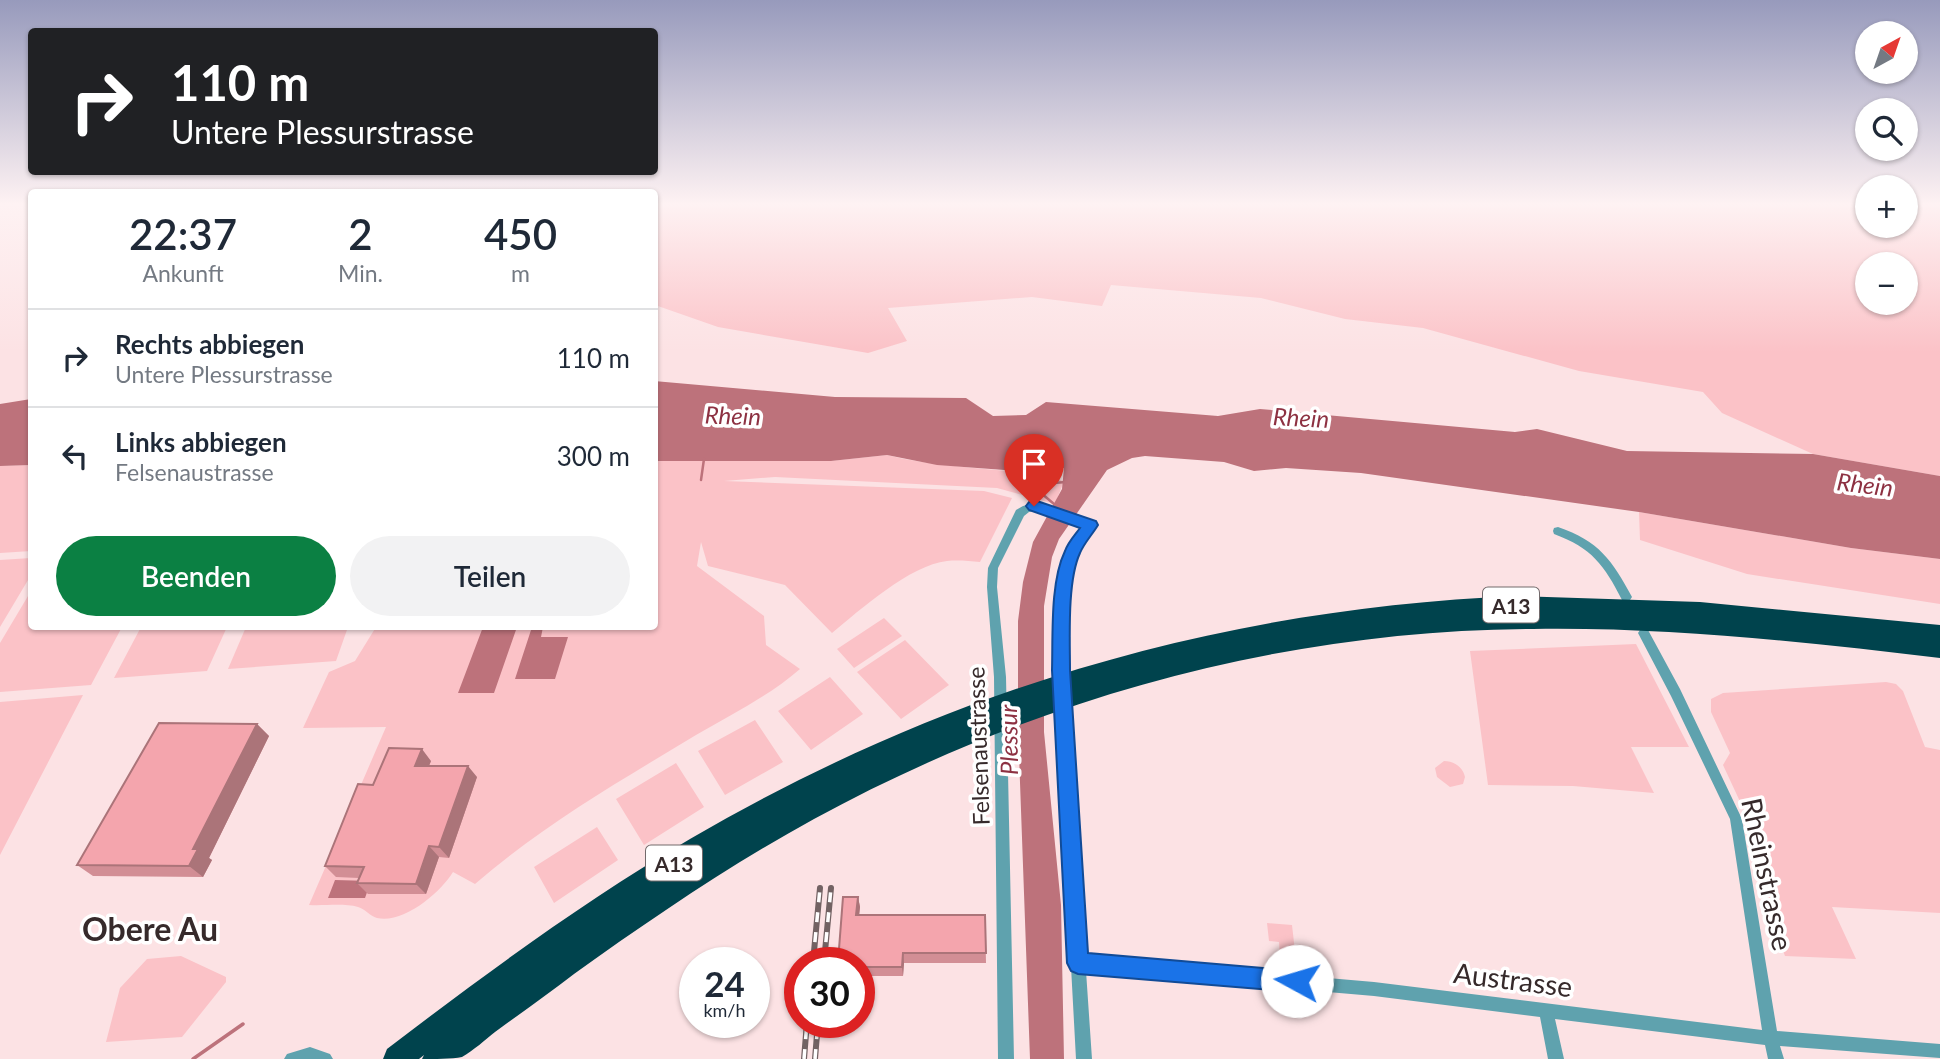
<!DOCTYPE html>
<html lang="de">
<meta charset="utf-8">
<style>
:root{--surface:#fff;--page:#f2f2f3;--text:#1f2937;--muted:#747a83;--line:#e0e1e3;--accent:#0b8043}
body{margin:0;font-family:Lato,sans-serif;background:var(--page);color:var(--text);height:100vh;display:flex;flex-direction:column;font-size:26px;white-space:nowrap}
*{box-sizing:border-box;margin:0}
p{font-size:23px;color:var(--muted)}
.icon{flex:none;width:38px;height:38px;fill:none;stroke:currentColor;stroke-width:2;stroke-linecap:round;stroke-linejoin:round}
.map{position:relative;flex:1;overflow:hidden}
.details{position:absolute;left:28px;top:189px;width:630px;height:441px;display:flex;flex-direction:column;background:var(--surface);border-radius:7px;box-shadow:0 2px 5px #0004}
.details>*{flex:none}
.hud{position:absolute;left:28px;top:28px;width:630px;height:147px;border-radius:7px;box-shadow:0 2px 5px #0004;background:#202124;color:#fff;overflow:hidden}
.needle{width:46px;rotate:40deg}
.fabs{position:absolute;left:1855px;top:21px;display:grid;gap:14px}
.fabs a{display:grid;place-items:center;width:63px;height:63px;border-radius:50%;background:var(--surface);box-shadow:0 2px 5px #0004;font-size:35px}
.speed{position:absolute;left:679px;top:947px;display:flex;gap:14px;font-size:35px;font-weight:700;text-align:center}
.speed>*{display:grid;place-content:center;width:91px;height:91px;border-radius:50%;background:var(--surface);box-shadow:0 2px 5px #0004;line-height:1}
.speed small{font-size:18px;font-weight:400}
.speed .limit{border:10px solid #d22;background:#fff;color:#111}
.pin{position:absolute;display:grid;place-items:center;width:60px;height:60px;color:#fff;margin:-72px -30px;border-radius:50% 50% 50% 0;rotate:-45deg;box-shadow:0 0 7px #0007}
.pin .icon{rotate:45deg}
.me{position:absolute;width:77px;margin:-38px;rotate:276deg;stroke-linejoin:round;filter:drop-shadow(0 0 5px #0008)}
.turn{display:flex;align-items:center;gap:24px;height:147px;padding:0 28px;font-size:32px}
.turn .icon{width:91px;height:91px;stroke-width:2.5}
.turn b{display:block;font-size:49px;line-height:60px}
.eta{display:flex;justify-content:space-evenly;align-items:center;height:119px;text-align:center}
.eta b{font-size:42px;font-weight:600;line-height:49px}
.cta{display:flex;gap:14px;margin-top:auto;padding:14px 28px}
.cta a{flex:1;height:80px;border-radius:42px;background:var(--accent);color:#fff;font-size:28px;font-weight:600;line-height:80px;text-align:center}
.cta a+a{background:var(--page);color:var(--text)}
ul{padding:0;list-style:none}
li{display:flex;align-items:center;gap:21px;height:98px;padding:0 28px;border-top:2px solid var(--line)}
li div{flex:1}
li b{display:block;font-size:26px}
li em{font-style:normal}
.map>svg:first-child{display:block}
.green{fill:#fbc2c7;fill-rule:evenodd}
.water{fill:#bd727b}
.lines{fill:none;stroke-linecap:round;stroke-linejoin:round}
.stream-far1{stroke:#bd727b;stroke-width:2.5}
.stream{stroke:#bd727b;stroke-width:3.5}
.minor{fill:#5fa2ae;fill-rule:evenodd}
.motorway{fill:#00434d;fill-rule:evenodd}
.rail-casing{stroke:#726263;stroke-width:6}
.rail{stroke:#fff;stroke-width:3.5;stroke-dasharray:10;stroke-linecap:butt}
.wall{fill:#d28e95}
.shaded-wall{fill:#ab7479}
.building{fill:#f4a5ad;stroke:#ab7479;stroke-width:2}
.route{fill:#1a73e8;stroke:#114b97;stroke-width:2}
.labels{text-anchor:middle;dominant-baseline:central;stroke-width:7;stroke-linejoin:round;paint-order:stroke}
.shield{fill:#fff;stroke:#726a6b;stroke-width:2}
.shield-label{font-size:21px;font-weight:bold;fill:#362a2b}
.street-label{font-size:23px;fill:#362a2b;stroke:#fff}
.water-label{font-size:24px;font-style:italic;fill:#8d3142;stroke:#fff}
.near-street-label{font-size:28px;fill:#362a2b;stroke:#fff}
.near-quarter-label{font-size:32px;font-weight:bold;fill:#362a2b;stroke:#fff}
</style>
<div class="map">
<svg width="1940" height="1059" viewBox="0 0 1940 1059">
<rect width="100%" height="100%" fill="#fce2e4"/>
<path class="green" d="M655 203H1867V226H1906V203H1940V476L1813 454 1722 413 1703 392 1579 371 1423 328 1345 319 1261 298 1111 285 1102 306 1032 297 888 308 907 341 868 353 718 327 655 305ZM1867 264H1906V303H1867Z
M887 455C945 470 1005 466 1064 481L1055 504 997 488 775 477 724 481 984 491 1012 498 980 562C969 561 958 560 947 561 910 565 860 610 832 633L785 585 708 566 701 542 697 566 764 616 766 645 800 669C769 696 732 714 696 735 620 781 543 825 475 884L453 872C441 892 404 924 377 918 370 916 365 909 358 907 344 903 324 906 309 905L386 727 303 728 329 672 355 661 376 627 654 626 655 461H831Z
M31 465V551L0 553V466Z
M1639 512 1851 548 1940 559V604L1747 574 1640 540Z
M31 558V575L0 627V560Z
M31 591 32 626 122 627 91 685 0 692V643Z
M884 618 902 636 854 668 837 649Z
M141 627V626L227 627 207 671 114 678Z
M246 627V626L348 627 336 661 228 669Z
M905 640 949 685 901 719 857 672Z
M1636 644 1689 747H1631L1654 793 1573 786 1488 785 1470 651Z
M830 677 863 714 811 750 778 711Z
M1886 682 1896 684 1903 691 1925 747 1940 750V913L1832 907 1856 959 1785 956 1765 904 1750 823 1723 765 1730 753 1711 712V699L1723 693Z
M83 695 0 855V702Z
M755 720 783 762 725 795 698 751Z
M1444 761C1454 761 1463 767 1465 777L1463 784 1450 787 1437 777 1435 768Z
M676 763 704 807 644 845 616 799Z
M597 827 618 860 554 903 534 867Z
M1267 923 1292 925 1296 960 1280 958 1279 942 1269 941Z
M181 956 226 977V982L182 1037 106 1042 120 988 147 959Z"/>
<path class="water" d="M654 381 835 397 966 398 993 416 1026 415 1046 402 1218 416 1260 409 1515 432 1537 429 1627 451 1813 454 1940 476V559L1851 548 1639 512 1361 473 1286 468 1254 471 1224 462 1145 456 1132 458 1107 470 1059 539 1052 557 1044 606V732L1061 905 1064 1059H1030L1018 727V621L1023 582 1033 542 1062 489 1064 468 1030 472 937 465 887 455 831 461H655Z
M31 399V465L0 466V404Z
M483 627H517L494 693H458Z
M532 627H543L541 637H568L555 679H515Z
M335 880 371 881 365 898H328Z"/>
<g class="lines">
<path class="stream-far1" d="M701 480 704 459
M1054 504 1041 493 1054 483 1066 482"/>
<path class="stream" d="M193 1059 243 1024"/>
<path class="minor" d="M1035 503C1056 505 1074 514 1094 522L1095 525C1089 536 1081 547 1077 559 1065 595 1067 633 1067 670L1085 957 1374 982 1762 1030 1730 819 1671 696 1638 633 1640 630 1644 628 1648 630 1680 689 1742 819 1777 1031 1940 1044V1058L1780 1046 1784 1059H1768L1765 1045 1555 1019 1564 1059H1548L1540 1017 1374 996 1086 971 1092 1059H1076L1055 670C1056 620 1055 570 1083 527L1052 513 1035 511 1029 512 1024 516 998 568 997 587 1006 677 1014 1059H998L994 677 987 587 988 568 1016 510 1023 506Z
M1558 527C1599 541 1612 560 1632 597L1630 600H1622C1604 565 1592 548 1554 534L1553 531 1554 528Z
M310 1047 330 1054 333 1059H284L287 1054Z"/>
<path class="motorway" d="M1519 596 1700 602 1940 625V658C1805 642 1669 627 1533 629 1282 630 1034 699 814 819 730 865 651 919 574 974 548 994 521 1013 495 1032 485 1040 474 1050 462 1057 452 1059 434 1059 422 1059L424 1055 419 1059H383L387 1049C484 975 584 901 690 839 947 689 1221 608 1519 596Z"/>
<g class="rail-casing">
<path id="rail" d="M813 962 820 888
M824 962 831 888
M804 1059 807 1022
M815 1059 818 1022"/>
</g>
<use href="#rail" class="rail"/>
</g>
<path class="wall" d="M257 724 269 736 209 858 212 860 203 877 93 876 77 865Z
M431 761 429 766 477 777 449 858 439 857 426 894H368L357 883 359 878 336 877 325 866 373 785Z
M858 897 860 907 859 915H985L986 963H904L903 976H859Z"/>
<path class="shaded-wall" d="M257 724 269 736 209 858 212 860 203 877 189 866 193 849Z
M422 749 431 761 424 777 415 766Z
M468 766 477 777 449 858 439 847Z
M429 846 439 857 426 894 416 884Z
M858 897 860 907 858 925 856 915Z
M903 953 904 963 903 976 902 967Z"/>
<path class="building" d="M159 723 257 724 193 849H198L189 866 77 865Z
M389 748 422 749 415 766H468L439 847 429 846 416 884 357 883 364 867 325 866 358 784 373 785Z
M843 897H858L856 915H985L986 953H903L902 967H859V962H838Z"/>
<linearGradient id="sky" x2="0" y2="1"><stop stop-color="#979abc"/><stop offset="0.58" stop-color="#fef2f3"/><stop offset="1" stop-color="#fef2f3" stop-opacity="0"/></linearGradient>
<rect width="1940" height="352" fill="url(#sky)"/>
<path class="route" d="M1034 500 1096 521 1098 525C1092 535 1084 543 1080 553 1067 581 1070 639 1070 670L1088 953 1297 971 1305 974 1308 981 1305 989 1297 992 1078 974 1071 971 1067 963 1052 670C1053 635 1050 582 1065 551 1068 542 1075 535 1080 528L1029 510 1026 506 1029 502Z"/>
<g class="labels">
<g class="shield">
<rect x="1483" y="587.5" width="56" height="35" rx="5"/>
<rect x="646" y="845.5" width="56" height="35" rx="5"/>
</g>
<g class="shield-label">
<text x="1511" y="605">A13</text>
<text x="674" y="863">A13</text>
</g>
<g class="street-label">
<text transform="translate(978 746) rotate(-92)">Felsenaustrasse</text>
</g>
<g class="water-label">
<text transform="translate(733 415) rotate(2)">Rhein</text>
<text transform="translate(1301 417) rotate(3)">Rhein</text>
<text transform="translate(1865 484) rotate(7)">Rhein</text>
<text transform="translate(1008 740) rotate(-91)">Plessur</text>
</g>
<g class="near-street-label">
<text transform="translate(1768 874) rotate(78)">Rheinstrasse</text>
<text transform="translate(1513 979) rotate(7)">Austrasse</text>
</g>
<g class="near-quarter-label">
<text x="150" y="928">Obere Au</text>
</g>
</g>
</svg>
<div class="fabs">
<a><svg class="needle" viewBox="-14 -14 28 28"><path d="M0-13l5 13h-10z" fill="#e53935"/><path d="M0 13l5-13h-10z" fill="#747a83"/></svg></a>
<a><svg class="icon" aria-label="search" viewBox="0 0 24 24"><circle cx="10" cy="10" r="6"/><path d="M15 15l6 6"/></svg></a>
<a>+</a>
<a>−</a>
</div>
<div class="speed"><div>24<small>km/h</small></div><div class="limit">30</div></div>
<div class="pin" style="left:1034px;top:506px;background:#d93025"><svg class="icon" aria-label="arrive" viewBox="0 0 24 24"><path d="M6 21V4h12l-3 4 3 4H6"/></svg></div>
<svg class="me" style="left:1297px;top:981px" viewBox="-20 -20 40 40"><circle r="19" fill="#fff"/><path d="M0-13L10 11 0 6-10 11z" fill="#1a73e8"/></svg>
<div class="hud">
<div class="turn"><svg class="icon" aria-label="right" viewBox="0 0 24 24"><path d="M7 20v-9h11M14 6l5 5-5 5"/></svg><div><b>110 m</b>Untere Plessurstrasse</div></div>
</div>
<section class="details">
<div class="eta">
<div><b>22:37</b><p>Ankunft</p></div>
<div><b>2</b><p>Min.</p></div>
<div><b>450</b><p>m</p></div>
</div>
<ul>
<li><svg class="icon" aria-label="right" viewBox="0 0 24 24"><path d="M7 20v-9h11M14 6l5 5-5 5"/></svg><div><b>Rechts abbiegen</b><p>Untere Plessurstrasse</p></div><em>110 m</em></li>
<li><svg class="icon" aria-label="left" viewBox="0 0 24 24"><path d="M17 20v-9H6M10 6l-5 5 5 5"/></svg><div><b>Links abbiegen</b><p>Felsenaustrasse</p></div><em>300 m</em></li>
</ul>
<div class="cta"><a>Beenden</a><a>Teilen</a></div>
</section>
</div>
